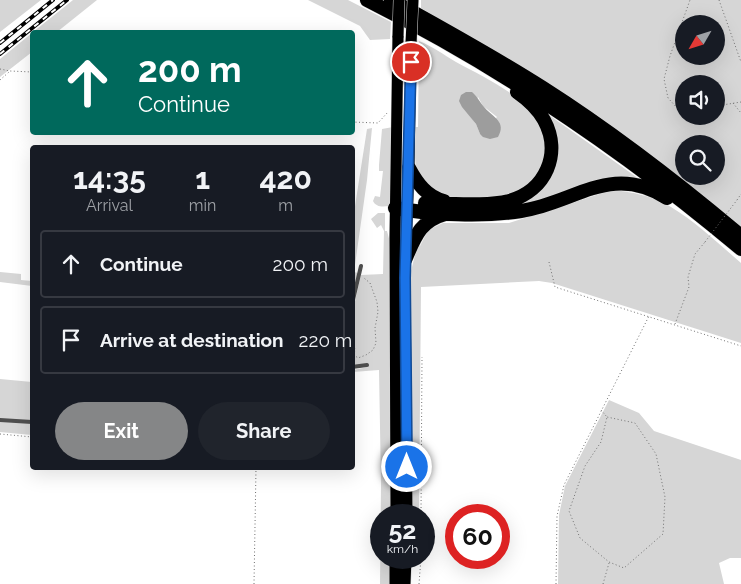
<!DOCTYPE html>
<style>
:root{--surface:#171b24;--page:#20242c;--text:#f1f3f6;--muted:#9ea1a6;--line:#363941;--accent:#858687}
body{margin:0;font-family:Raleway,sans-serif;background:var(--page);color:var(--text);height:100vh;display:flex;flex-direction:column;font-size:19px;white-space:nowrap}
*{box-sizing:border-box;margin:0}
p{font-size:16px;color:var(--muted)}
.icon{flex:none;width:28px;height:28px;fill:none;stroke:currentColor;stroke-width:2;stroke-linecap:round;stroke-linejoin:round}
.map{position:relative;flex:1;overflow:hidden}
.panel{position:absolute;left:30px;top:145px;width:325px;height:325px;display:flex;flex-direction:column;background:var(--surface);border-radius:5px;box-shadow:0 5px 20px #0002}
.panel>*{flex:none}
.banner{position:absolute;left:30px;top:30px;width:325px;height:105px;border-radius:5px;box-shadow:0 5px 20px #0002;background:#00695c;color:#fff;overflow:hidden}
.needle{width:32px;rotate:231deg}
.buttons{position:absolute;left:675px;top:15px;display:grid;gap:10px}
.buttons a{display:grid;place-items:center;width:50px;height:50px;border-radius:50%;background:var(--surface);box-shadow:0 5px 20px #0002;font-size:25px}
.speed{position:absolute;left:370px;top:504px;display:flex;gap:10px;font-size:25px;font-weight:700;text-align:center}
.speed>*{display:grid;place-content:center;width:65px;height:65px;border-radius:50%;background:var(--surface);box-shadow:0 5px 20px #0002;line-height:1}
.speed small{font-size:12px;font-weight:400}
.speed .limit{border:8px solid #d22;background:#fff;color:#111}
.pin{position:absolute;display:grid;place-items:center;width:42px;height:42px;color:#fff;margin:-21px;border:2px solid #fff;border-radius:50%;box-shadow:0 1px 5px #0007}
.me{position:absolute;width:55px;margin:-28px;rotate:0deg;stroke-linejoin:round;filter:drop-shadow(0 0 4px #0008)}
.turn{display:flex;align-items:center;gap:18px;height:105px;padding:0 25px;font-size:22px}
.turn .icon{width:65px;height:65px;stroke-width:2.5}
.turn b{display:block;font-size:35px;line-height:42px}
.eta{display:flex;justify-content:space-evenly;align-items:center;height:85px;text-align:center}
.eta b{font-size:30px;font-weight:700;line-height:35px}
.primary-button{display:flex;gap:10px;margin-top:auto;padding:10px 25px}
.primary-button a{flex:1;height:58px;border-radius:30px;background:var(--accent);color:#fff;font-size:20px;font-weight:700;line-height:58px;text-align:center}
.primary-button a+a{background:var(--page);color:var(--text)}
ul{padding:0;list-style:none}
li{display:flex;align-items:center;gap:15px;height:68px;margin:0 10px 8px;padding:0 15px;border:2px solid var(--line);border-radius:5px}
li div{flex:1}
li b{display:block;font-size:19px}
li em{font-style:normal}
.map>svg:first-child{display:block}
.green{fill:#d6d6d6;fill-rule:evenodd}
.water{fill:#9d9d9d}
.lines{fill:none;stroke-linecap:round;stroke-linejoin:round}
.primary-casing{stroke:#dbdbdb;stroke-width:12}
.highway-casing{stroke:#dbdbdb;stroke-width:15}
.path{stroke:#717171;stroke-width:1;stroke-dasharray:1 2.5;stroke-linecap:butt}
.lane{stroke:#4f4f4f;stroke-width:4}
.primary{stroke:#000;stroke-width:11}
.highway{stroke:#000;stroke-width:14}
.rail-casing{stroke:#000;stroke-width:4}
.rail{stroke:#fff;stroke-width:2;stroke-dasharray:5.5;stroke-linecap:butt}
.primary-bridge-casing{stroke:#dbdbdb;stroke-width:12;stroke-linecap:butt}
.path-bridge{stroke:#717171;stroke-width:1;stroke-dasharray:1 2.5;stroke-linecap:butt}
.primary-bridge{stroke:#000;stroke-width:11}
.route-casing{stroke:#114b97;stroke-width:12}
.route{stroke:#1a73e8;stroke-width:9}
</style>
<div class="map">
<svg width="741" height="584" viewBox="0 0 741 584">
<rect width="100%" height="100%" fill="#fff"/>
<path class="green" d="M0 0H41L0 32Z
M73 0H97L57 32H33Z
M308 0H348L391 22 390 39 370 40 360 26Z
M421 0H741V231L679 177 595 114 421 8ZM684 24H716V56H684ZM684 84H716V116H684ZM684 144H716V176H684Z
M32 33V52L0 77V59Z
M419 41C432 46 444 55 456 62 487 79 530 97 543 132 550 151 542 180 524 189 508 198 462 201 445 197 435 194 424 183 416 177 416 160 413 144 414 127H418ZM478 97 483 106 497 117 480 134 476 124 470 116Z
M542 110 642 181 506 209 535 196 548 176Z
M393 127 391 202 389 206C382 207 376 207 373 201L375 196 380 197 383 171H379V165L382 129Z
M372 128 367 180 354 272 358 273 353 297V219L367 129Z
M612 190C632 192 654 196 671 207 696 222 719 244 741 263V343L552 283 539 281 421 287 419 515H410V275L420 235V246L428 230 443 223H509Z
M378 213H385V231H387L391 246 390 515H381V558H390V584H380L381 484 379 370 353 372V370L368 367V364L353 366V310L361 275 383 274 384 231 381 225 377 228 371 219Z
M0 272 21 274V280L32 281V286L0 282Z
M0 379 32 382V435L0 432Z
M609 400 639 413 654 431 741 460V558H730L719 563 724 584H558L559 515 565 486Z"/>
<path class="water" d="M466 92H472C478 97 480 103 485 108 493 117 507 122 498 137L490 139 483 137 480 134 476 124 462 107 459 101 461 95Z"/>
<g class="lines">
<g class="primary-casing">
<path id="primary" d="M396 515 395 238 398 36
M407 515 405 278 409 168 411 44
M395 584V558
M405 584 406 558"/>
</g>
<g class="highway-casing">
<path id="highway" d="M367 0C502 68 626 152 741 249
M391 0C442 28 493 56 543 88 612 132 678 183 741 236
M409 168C417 183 427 197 444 201
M425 203C451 203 484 207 509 201 546 191 562 153 544 120 538 109 527 99 517 92
M395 208C432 215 485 217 521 211 575 203 611 162 667 198
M405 260C415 237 420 221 445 214"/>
</g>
<path class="path" d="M719 0 741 62
M0 69 10 71 32 72
M0 80 9 72
M733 103 741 113
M716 106 741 102
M684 110H679L668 98 664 79 670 56 690 0
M352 122 378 123 388 112
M737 200 741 194
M549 262 555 287 741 346
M675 324 689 287 688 277 695 254 705 242
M352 341 355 349 354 355 358 358 366 355 373 350 376 343 375 328 378 312 377 302 370 283 364 278
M601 410 607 417 601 442 585 466 569 511 580 538 609 562 624 568 663 534 665 497 656 454 635 423 607 417
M0 434 32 437
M421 515 422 357
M254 584 256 468
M419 584 421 558
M556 584 557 516 564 485 649 316
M603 584 609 563"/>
<path class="lane" d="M352 304 361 266
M352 367 367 365
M0 420 32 422"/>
<use href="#primary" class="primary"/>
<use href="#highway" class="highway"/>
<g class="rail-casing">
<path id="rail" d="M0 43 53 0
M0 54 67 0"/>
</g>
<use href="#rail" class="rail"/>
<g class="primary-bridge-casing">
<path id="primary-bridge" d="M398 36 399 0
M411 44 413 0"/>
</g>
<path class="path-bridge" d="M705 242 737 200"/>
<use href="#primary-bridge" class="primary-bridge"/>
</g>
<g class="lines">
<g class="route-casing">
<path id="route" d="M407 467 405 278 411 62"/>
</g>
<use href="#route" class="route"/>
</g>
</svg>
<div class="buttons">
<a><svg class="needle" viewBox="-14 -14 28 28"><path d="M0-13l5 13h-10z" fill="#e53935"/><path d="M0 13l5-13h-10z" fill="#9ea1a6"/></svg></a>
<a><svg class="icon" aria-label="sound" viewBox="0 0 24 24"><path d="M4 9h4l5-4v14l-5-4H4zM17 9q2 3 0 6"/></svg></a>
<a><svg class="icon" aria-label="search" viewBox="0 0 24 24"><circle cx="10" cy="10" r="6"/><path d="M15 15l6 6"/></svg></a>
</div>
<div class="speed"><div>52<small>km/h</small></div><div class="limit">60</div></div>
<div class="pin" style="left:411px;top:62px;background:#d93025"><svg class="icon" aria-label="arrive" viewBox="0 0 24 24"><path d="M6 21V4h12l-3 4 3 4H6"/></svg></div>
<svg class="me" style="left:407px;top:467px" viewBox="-20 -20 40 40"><circle r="17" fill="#1a73e8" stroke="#fff" stroke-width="3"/><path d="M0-11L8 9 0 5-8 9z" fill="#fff"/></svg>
<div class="banner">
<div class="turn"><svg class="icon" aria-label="ahead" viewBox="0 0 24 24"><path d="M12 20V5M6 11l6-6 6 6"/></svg><div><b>200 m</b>Continue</div></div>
</div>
<section class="panel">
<div class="eta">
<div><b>14:35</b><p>Arrival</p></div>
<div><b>1</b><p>min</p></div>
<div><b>420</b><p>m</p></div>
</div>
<ul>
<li><svg class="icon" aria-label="ahead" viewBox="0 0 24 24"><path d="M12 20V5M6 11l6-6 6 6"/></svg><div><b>Continue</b></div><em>200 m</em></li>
<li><svg class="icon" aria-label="arrive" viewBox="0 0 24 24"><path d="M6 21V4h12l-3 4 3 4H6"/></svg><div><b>Arrive at destination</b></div><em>220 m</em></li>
</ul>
<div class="primary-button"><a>Exit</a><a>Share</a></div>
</section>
</div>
